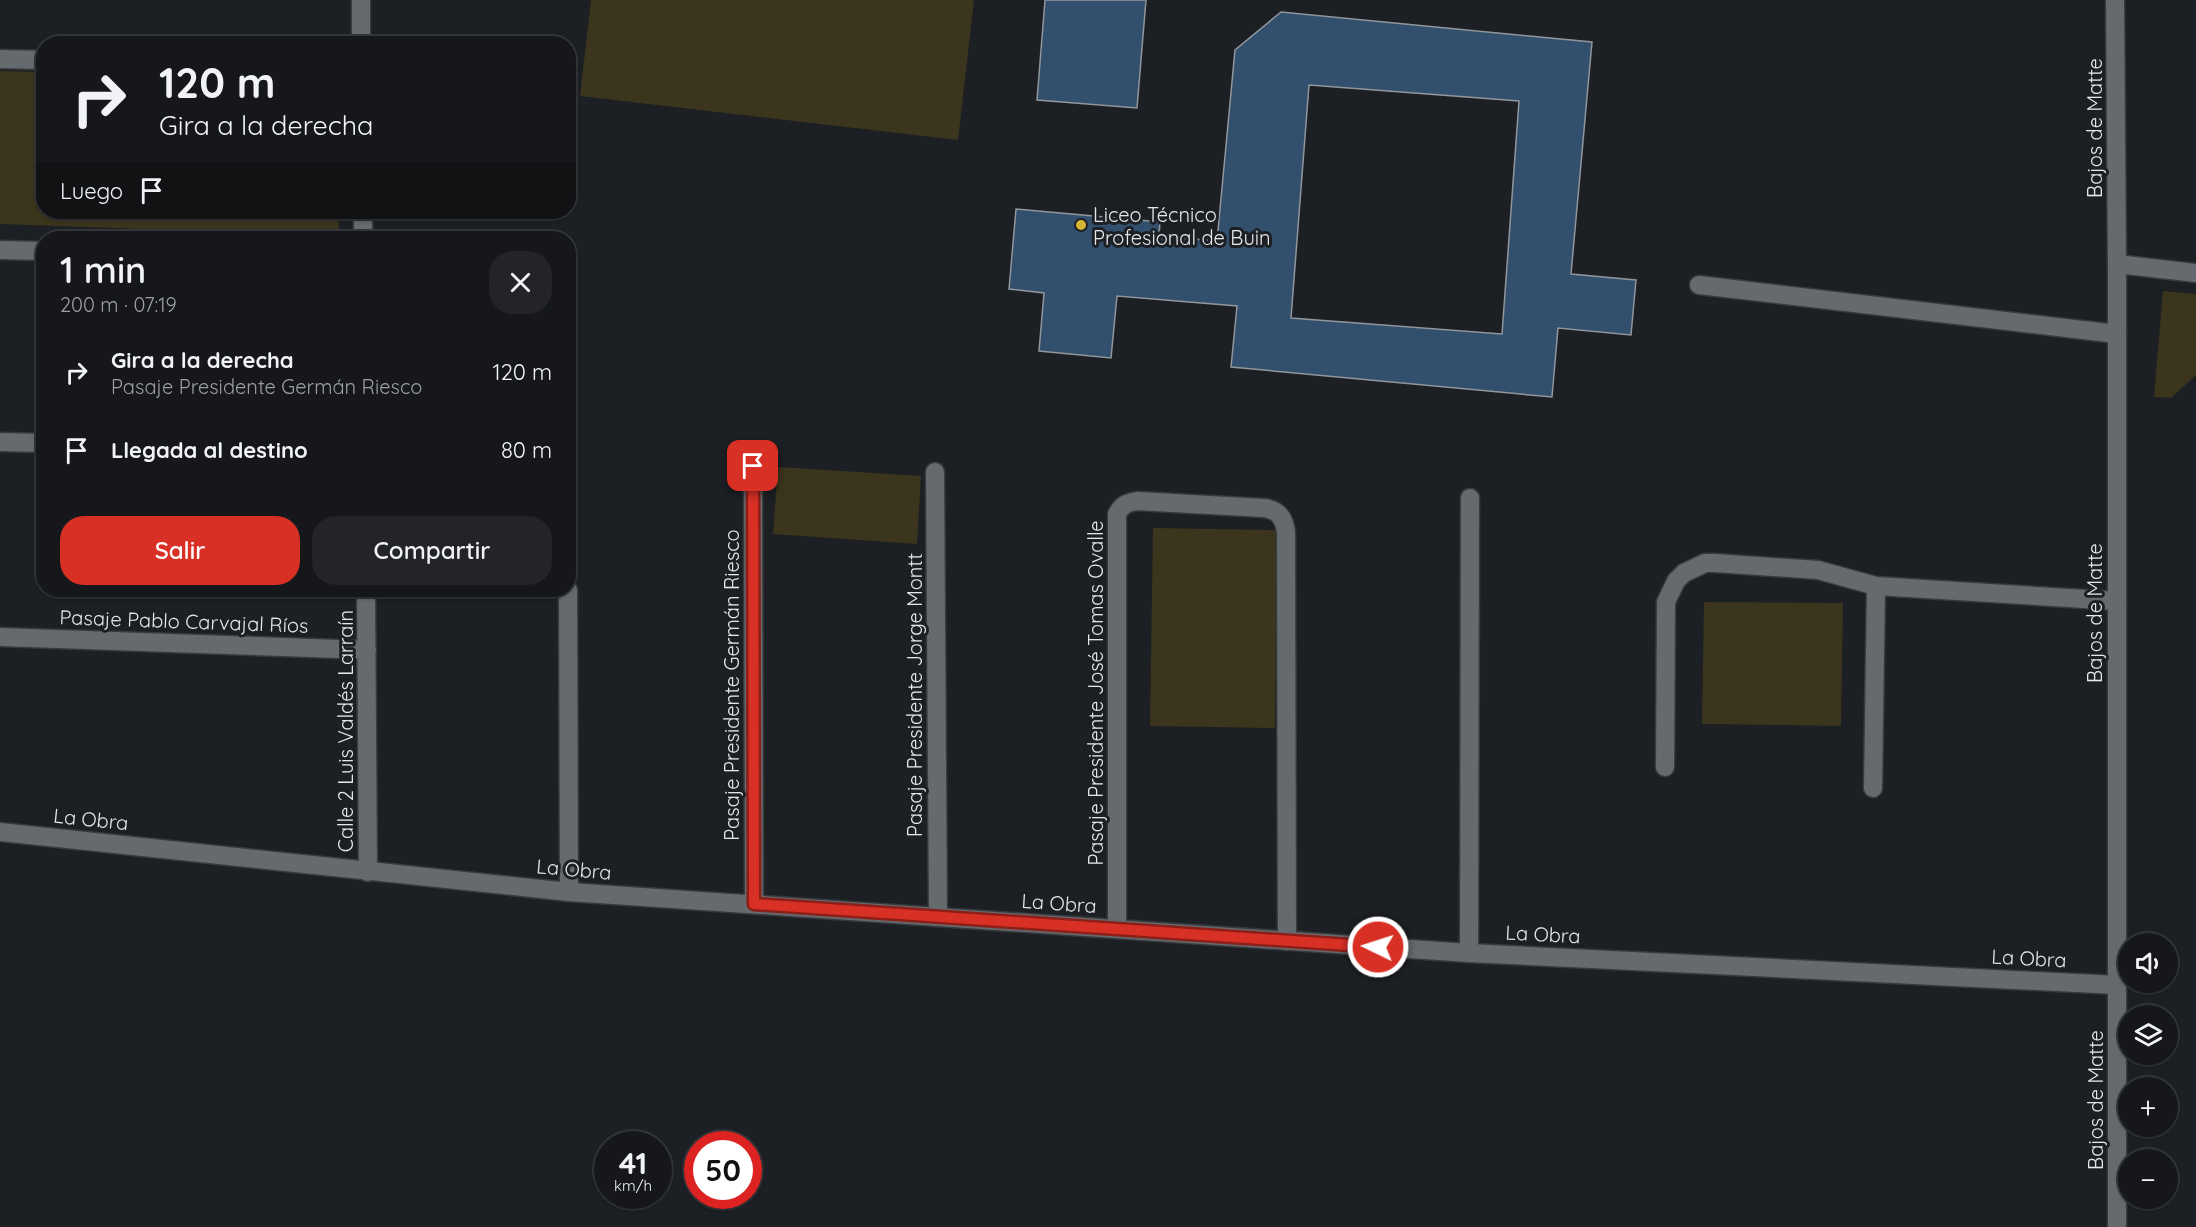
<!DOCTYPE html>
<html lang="es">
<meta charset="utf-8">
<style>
:root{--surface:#15171a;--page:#222427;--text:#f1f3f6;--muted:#9d9fa2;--line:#343639;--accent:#d93025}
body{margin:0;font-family:Quicksand,sans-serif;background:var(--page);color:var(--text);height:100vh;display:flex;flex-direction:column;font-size:22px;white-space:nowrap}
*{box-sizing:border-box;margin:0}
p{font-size:20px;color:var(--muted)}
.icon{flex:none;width:33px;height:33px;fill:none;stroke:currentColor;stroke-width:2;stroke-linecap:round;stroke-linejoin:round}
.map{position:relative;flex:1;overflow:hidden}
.details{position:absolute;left:36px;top:231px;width:540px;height:366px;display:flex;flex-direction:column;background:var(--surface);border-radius:24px;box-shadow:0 2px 4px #0004,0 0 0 2px var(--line)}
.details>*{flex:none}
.banner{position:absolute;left:36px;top:36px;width:540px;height:183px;border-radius:24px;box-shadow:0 2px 4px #0004,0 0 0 2px var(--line);background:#15171a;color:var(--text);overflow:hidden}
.controls{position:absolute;left:2118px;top:933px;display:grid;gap:12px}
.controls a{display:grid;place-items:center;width:60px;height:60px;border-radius:50%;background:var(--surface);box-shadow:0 2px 4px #0004,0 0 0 2px var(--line);font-size:30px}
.speed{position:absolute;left:594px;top:1131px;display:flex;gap:12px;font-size:30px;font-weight:700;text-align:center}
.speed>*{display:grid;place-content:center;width:78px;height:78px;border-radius:50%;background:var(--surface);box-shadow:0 2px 4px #0004,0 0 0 2px var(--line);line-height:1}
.speed small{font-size:15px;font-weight:400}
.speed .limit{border:9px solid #d22;background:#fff;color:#111}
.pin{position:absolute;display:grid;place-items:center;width:51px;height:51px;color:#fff;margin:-26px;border-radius:12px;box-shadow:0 3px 9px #0006}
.me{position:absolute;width:66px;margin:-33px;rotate:274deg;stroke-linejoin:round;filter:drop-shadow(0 0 4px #0008)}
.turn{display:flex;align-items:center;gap:21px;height:126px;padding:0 24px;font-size:27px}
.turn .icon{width:78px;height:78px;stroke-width:2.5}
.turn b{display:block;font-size:42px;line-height:51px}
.then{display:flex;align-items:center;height:57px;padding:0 24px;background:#0003;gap:12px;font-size:22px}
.round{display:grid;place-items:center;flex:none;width:63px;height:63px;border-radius:24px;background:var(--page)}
.summary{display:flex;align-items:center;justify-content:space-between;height:102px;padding:0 24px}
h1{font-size:36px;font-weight:600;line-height:45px}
.cta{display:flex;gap:12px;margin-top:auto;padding:12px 24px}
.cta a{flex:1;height:69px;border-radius:24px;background:var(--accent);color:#fff;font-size:24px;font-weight:600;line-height:69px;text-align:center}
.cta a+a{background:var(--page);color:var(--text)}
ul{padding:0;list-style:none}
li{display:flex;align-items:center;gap:18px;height:78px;padding:0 24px}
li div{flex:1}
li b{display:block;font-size:22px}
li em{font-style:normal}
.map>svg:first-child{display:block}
.green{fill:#3b351d}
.building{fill:#32506e;stroke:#91969b;stroke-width:1.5;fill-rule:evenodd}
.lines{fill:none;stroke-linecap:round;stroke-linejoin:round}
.service-casing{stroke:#373a3d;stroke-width:21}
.minor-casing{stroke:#373a3d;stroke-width:21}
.secondary-casing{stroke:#373a3d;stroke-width:21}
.service{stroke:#656a6e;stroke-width:18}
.minor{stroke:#656a6e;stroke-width:18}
.secondary{stroke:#656a6e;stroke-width:18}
.route-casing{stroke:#8d1f18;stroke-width:15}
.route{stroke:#d93025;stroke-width:10}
.poi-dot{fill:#d4b635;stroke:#1c1f23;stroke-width:2}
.labels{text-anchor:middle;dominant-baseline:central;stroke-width:6;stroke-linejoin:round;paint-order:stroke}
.street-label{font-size:20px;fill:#e5e7ea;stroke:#1c1f23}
.poi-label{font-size:20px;fill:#e5e7ea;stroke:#1c1f23;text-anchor:start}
</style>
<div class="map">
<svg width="2196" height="1227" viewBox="0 0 2196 1227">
<rect width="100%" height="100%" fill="#1c1f23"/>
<path class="green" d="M591 0H974L958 140 580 96Z
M0 71 43 72 44 212H338L339 236 0 224Z
M2163 291 2196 294V375L2171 398 2154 397Z
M778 467 921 476 917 544 773 534Z
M1153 528 1277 530 1275 728 1150 726Z
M1704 602 1843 603 1841 726 1702 724Z"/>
<path class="building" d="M1045 0H1146L1137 108 1037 100Z
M1281 12 1592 42 1571 274 1636 280 1631 335 1558 328 1552 397 1231 367 1237 306 1117 296 1111 358 1039 351 1044 293 1009 289 1016 209 1160 222 1159 236 1217 241 1235 50ZM1309 85 1519 101 1502 334 1291 318Z"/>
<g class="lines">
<g class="service-casing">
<path id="service" d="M1699 285 2117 334"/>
</g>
<g class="minor-casing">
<path id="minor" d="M361 0V44
M0 59 44 60
M363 212V238
M0 250 44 251
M2117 264 2196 273
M0 442 44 443
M753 466 754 904
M935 472 938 917
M366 590 368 872
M568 590 569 892
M0 637 367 650
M1665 767 1666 602 1676 581 1684 573 1705 563H1715L1818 570 1876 586 2117 601
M1873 788 1876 586
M1117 929V514C1122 505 1126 503 1137 501L1264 508C1278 510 1284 517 1286 532L1287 941
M1469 953 1470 498"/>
</g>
<g class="secondary-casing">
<path id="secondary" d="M2115 0 2117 264V1227
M0 832 569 892 1469 953 2117 985"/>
</g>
<use href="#service" class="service"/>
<use href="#minor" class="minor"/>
<use href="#secondary" class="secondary"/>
</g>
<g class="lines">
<g class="route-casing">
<path id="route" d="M753 466 754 904 1378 947"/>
</g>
<use href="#route" class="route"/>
</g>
<circle class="poi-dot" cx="1081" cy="225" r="6"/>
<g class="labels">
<g class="street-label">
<text transform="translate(2094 128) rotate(-90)">Bajos de Matte</text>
<text transform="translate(2094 613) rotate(-90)">Bajos de Matte</text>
<text transform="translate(184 621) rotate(2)">Pasaje Pablo Carvajal Ríos</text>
<text transform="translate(731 685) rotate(-90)">Pasaje Presidente Germán Riesco</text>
<text transform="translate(1095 693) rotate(-90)">Pasaje Presidente José Tomas Ovalle</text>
<text transform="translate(914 695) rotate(-90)">Pasaje Presidente Jorge Montt</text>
<text transform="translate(345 731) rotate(-90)">Calle 2 Luis Valdés Larraín</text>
<text transform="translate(91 819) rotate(6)">La Obra</text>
<text transform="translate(574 869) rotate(5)">La Obra</text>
<text transform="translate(1059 903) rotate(4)">La Obra</text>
<text transform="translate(1543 934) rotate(3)">La Obra</text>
<text transform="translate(2029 958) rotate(3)">La Obra</text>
<text transform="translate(2095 1100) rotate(-90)">Bajos de Matte</text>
</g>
<g class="poi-label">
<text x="1093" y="214">Liceo Técnico<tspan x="1093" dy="23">Profesional de Buin</tspan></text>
</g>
</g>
</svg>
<div class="controls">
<a><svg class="icon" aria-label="sound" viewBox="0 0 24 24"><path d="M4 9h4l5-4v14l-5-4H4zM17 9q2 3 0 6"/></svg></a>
<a><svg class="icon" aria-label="layers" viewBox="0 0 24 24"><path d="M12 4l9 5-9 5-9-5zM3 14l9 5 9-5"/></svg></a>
<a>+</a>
<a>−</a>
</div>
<div class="speed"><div>41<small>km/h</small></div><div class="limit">50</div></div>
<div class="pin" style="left:753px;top:466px;background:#d93025"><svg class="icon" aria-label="arrive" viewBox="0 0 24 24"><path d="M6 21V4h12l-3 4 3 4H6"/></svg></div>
<svg class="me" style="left:1378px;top:947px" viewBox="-20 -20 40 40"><circle r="17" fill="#d93025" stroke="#fff" stroke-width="3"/><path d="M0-11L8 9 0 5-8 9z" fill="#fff"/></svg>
<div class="banner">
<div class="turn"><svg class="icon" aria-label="right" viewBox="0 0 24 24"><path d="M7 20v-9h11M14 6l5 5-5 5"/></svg><div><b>120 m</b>Gira a la derecha</div></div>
<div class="then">Luego<svg class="icon" aria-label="arrive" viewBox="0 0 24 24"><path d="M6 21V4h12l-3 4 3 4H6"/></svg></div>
</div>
<section class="details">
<div class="summary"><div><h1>1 min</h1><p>200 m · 07:19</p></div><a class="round"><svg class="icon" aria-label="close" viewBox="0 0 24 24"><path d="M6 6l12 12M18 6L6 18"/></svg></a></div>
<ul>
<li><svg class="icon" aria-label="right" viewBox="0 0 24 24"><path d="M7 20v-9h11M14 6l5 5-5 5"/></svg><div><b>Gira a la derecha</b><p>Pasaje Presidente Germán Riesco</p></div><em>120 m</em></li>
<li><svg class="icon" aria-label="arrive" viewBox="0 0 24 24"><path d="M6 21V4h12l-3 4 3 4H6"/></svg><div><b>Llegada al destino</b></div><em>80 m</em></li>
</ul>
<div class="cta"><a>Salir</a><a>Compartir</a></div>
</section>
</div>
